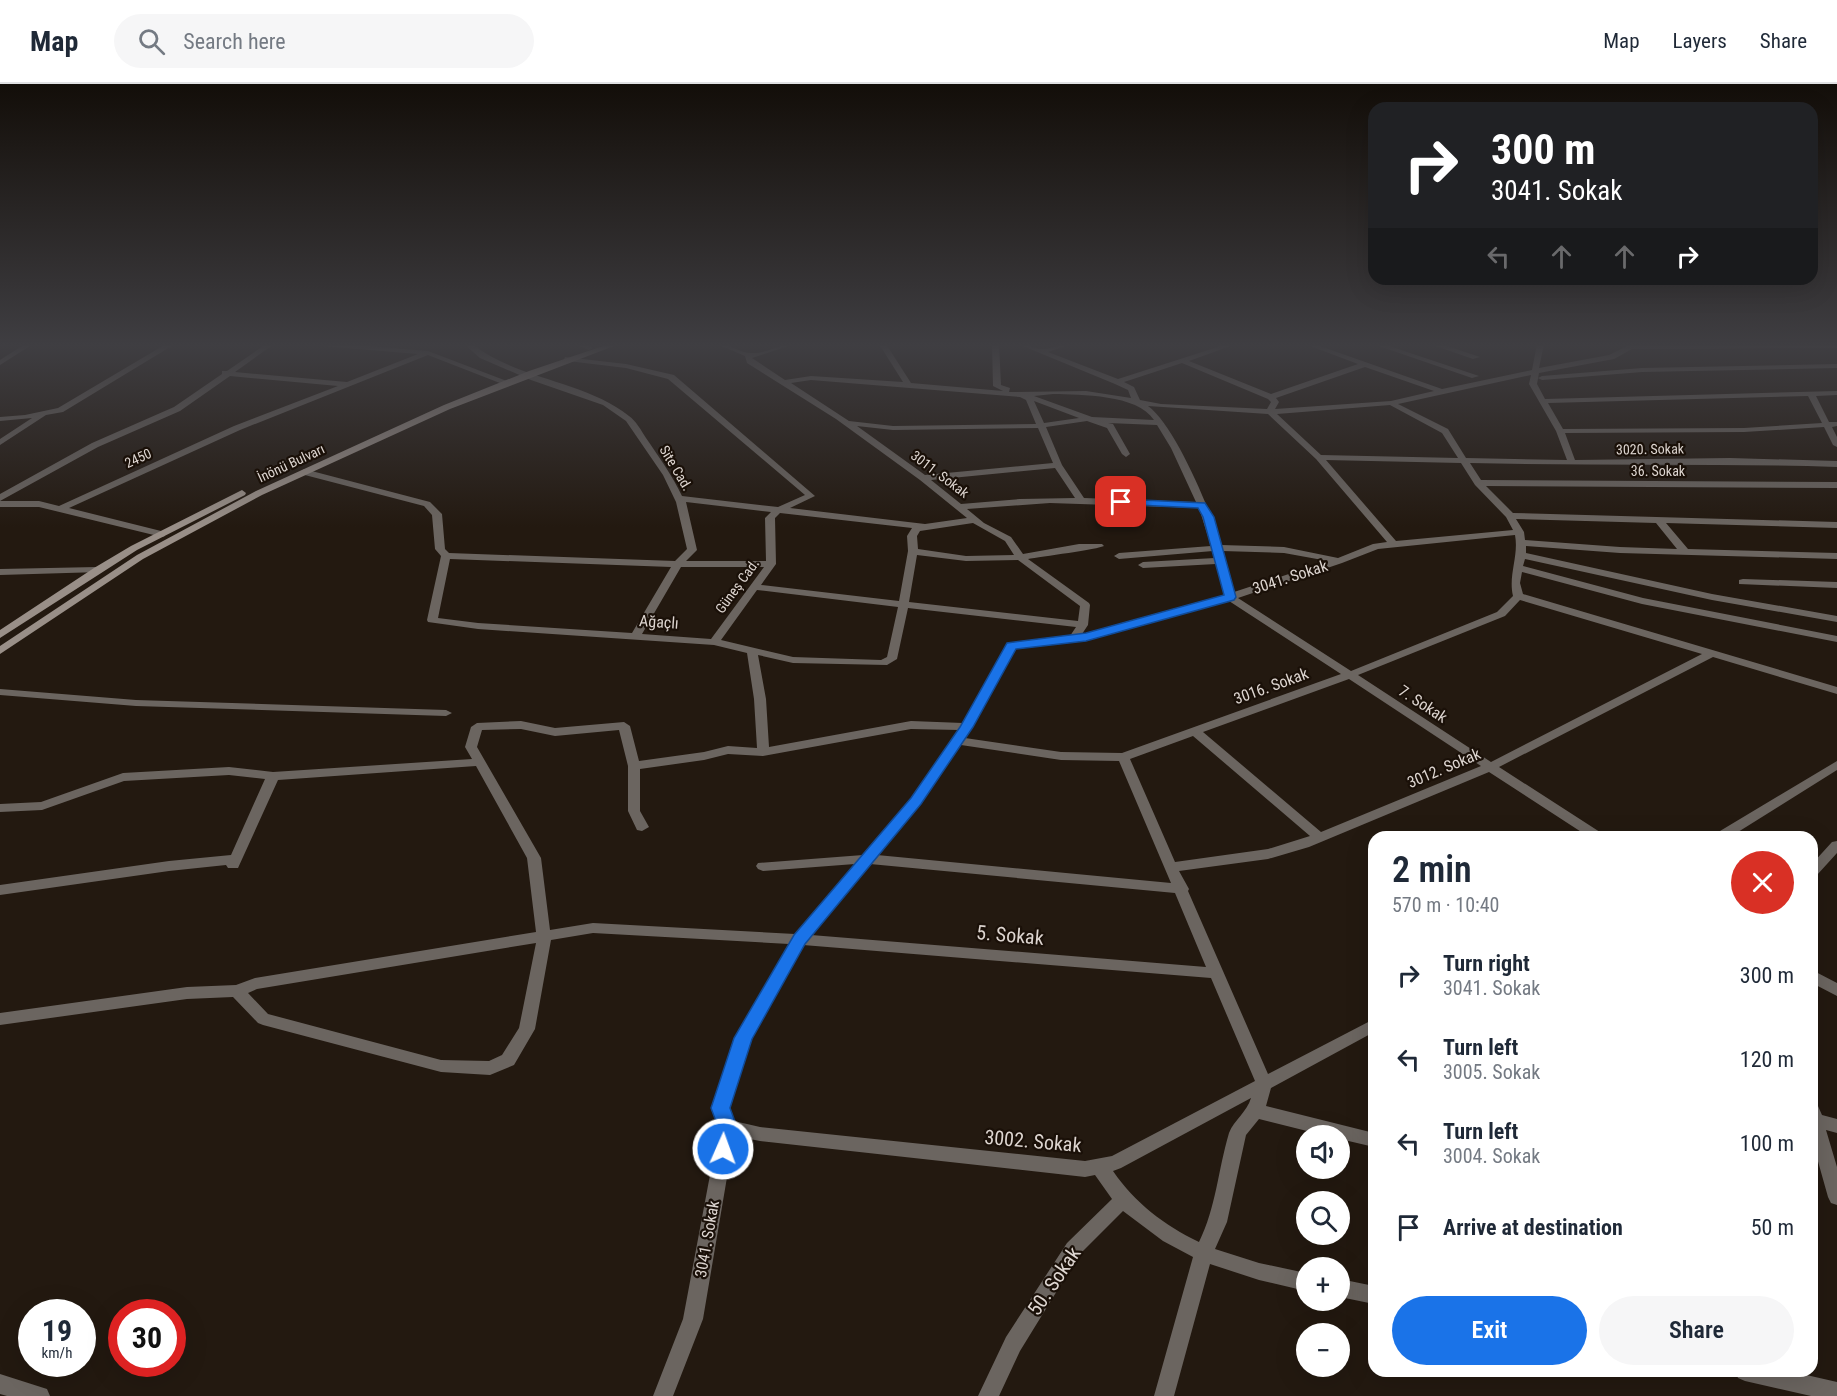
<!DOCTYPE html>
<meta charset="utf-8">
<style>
:root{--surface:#fff;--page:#f6f6f7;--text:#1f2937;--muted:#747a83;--line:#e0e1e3;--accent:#1a73e8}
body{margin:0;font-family:"Roboto Condensed",sans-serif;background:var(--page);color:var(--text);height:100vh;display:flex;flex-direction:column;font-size:22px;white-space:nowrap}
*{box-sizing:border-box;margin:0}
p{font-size:20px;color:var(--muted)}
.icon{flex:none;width:33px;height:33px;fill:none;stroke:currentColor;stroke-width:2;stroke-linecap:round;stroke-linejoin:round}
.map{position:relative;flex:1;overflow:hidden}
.panel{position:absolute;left:1368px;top:747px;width:450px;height:546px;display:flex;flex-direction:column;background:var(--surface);border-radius:18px;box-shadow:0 6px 24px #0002}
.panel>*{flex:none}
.banner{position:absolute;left:1368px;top:18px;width:450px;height:183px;border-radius:18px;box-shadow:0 6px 24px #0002;background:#202124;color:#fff;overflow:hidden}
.tools{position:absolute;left:1296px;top:1041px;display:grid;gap:12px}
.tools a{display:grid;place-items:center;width:54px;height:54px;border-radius:50%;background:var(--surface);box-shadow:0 6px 24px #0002;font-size:30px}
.speed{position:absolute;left:18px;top:1215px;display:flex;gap:12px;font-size:30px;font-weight:700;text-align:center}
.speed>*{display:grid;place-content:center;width:78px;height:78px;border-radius:50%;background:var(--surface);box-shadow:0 6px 24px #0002;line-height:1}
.speed small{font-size:15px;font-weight:400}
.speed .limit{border:9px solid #d22;background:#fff;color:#111}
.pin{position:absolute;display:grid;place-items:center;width:51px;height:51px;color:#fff;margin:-26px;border-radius:12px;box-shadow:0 3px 9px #0006}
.me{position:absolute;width:66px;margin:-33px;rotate:2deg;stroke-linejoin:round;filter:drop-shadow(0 0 4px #0008)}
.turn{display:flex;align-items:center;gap:21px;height:126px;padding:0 24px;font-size:27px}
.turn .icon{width:78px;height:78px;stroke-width:2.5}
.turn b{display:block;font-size:42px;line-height:51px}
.lanes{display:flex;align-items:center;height:57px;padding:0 24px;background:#0003;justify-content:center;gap:30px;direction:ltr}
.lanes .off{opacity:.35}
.round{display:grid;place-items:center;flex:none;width:63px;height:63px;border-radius:32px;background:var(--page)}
.summary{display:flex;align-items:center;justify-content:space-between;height:102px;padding:0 24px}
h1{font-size:36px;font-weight:600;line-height:45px}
.primary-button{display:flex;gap:12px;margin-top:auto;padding:12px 24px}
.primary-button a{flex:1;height:69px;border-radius:36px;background:var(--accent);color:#fff;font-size:24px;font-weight:600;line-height:69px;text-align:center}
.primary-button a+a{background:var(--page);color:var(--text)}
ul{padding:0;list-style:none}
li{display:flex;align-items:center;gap:18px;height:84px;padding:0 24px}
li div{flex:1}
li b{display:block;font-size:22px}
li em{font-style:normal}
header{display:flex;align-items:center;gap:36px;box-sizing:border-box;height:84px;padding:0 30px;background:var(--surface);border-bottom:2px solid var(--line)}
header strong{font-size:28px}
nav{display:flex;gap:33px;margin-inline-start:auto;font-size:21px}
.search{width:420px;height:54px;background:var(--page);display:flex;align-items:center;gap:15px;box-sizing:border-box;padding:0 21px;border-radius:33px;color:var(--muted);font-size:22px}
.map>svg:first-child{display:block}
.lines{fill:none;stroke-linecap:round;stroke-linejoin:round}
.street{fill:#6b6560;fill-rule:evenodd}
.secondary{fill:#998f88;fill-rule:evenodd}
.route{fill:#1a73e8;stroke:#114b97;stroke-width:1.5}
.labels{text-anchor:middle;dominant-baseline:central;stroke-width:4.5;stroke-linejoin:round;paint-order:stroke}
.far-street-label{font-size:14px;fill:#ddd5d0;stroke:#1a1008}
.street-label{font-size:16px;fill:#ddd5d0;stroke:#1a1008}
.near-street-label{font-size:20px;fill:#ddd5d0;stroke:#1a1008}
</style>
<header>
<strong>Map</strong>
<div class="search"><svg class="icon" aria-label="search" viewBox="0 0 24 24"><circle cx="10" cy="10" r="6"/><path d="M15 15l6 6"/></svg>Search here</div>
<nav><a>Map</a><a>Layers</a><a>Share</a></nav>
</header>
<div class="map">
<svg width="1837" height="1312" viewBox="0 0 1837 1312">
<rect width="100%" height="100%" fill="#231910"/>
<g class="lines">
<path class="street" d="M25 260H33L0 281V276Z
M166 260H175L63 328 46 331 0 361V355L32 334 0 337V333L25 331 58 324Z
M266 260H274L235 288 347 298 418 270 322 262 318 260H344L428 267 512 299 505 301 428 271 240 346 69 424 165 448V452L162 453 39 423H0V417H39L59 422 234 342 338 302 230 292 180 327 98 363 0 417V410L92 359 174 323 222 290V287H227Z
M464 260H472C518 296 586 297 629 332 636 337 641 346 646 354 659 373 672 391 682 412L778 423 805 411 668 295 626 284 568 277 564 275 565 273 626 280 674 291 815 412 790 424 925 440 967 434 920 396 836 335 747 279 745 272 717 260C730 260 742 270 753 269 767 269 780 260 794 260L752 274 785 296 811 292 903 298 879 260H886L911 299 1003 307 993 302 992 260H999L1001 301 1010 304 1009 308 1086 307 1131 314 1128 306 1115 300 1018 260C1028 260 1034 265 1042 265 1052 265 1061 260 1071 260L1048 268 1118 295 1227 260H1236L1189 277 1271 310 1358 280 1305 260H1314L1442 305 1532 286 1537 260H1544L1539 284 1609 271 1627 262 1626 260H1837V264L1632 265 1614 275 1539 289 1537 300 1545 315 1837 307V311L1816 312 1829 338H1837V342L1832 343 1837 353V363L1833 361 1824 343 1744 348 1565 349 1575 376 1730 374 1837 377V383C1715 379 1592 382 1470 379L1481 396 1837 398V404L1486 402 1513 429 1837 438V444L1666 439 1688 465 1837 469V475L1620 469 1526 462V469L1712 510 1837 532V538L1712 516 1525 475 1523 482 1643 514 1837 552V558L1642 520 1522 488 1520 499 1523 510 1837 603V610L1713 573 1499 683 1603 750 1605 753H1589L1489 688 1309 763 1268 775 1179 787 1189 805 1188 807 1268 990 1374 935V948L1271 1004 1266 1022 1374 1049V1063L1340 1055V1052H1327L1259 1035 1246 1051 1227 1138 1215 1165 1259 1179 1306 1189V1207L1259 1196 1210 1180 1174 1312H1154L1193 1173 1163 1157 1123 1127 1079 1171 1020 1267 999 1312H978L1006 1253 1067 1159 1112 1115 1095 1091 1085 1093 760 1057 734 1052 703 1235 673 1312H653L683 1235 719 1043 713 1024 735 955 789 860 593 849 551 856 535 945 514 981 490 991 441 988 263 941 258 939 233 913 187 915 0 941V929L187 903 236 901 255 894 536 848 527 774 476 682 278 696 238 784H228L226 781 169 787 0 811V801L169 777 231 771 265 695 229 691 124 697 42 726 0 728V720L41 718 123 689 229 683 273 688 472 675 465 663 471 643 477 639 521 637 555 644 624 638 630 642 639 677 704 668 728 662 757 664 754 615 747 569 714 561 478 545 428 538 427 536 441 472 435 465 432 431 424 422 301 390 300 388 304 385 430 418 442 430 445 465 449 469 675 477 687 465 676 418 663 391 626 337 603 321 531 296 480 274ZM1182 279 1268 315 1271 318 1267 325 1161 320 1140 316 1134 303 1124 298ZM1365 283 1434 307 1391 317 1275 325 1279 318 1276 314ZM1531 291 1529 300 1556 347 1567 376 1466 374 1448 345 1398 320ZM811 296 1020 313 1026 316 1036 340 893 342 849 337 791 299ZM1053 310C1081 311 1137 310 1154 336L1092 333 1034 312ZM1808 312 1822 339 1744 344 1563 345 1548 319ZM1034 317 1079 334 1044 339ZM1390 321 1442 349 1458 374 1321 371 1277 330ZM1148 322 1268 330 1316 375 1387 458 1373 460 1338 474 1284 463 1221 461C1211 428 1175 341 1148 322ZM1087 337 1107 344 1122 370 1126 373 1130 370 1113 340 1108 339 1157 341 1171 364 1196 418 1084 414 1062 381 1046 343ZM857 342 893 346 1038 344 1053 379 925 391ZM1326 376 1461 379 1475 401 1506 433 1513 446 1396 457ZM1055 384 1075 414 1020 415 961 420 931 396ZM686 418 771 428 765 434 766 477H686L697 466ZM1050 419 1199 424 1211 462 1119 469 1114 472 1119 475 1213 467 1215 474 1143 478 1138 481 1143 484 1216 480 1224 511 1082 550 1088 541 1090 521 1089 519 1028 475C1040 473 1099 465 1104 462L1102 460H1079L1023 470 1011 453 984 439 967 425ZM780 429 912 444 907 452 908 467 899 517 761 501 776 480 775 434ZM1516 435 1656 439 1677 465 1620 463 1525 456 1524 448ZM973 439 1005 457 1014 471 966 472 918 465 917 452 920 447ZM1515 451C1519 472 1508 491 1513 512L1497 528 1351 587 1238 514 1342 479 1378 465ZM1222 467 1284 469 1328 477 1234 508ZM917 471 966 477 1018 476 1080 522 1078 537 909 518ZM450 475 671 483 632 549 478 539 438 534ZM681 483H764L711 555 642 550ZM757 506 898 523 887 573 881 576 793 573 721 556ZM1520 516 1702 570 1491 678 1358 591 1505 532ZM1229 517 1341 590 1122 669 1061 668 965 654 1016 565 1086 556ZM908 524 1076 543 1070 552 1008 560 963 639 911 637 769 663 766 615 758 571 793 579 887 581 897 575ZM1349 595 1481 682 1321 748 1203 648ZM521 645 555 652 619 646 628 682V727L637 746 642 747 649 743 640 727V685L704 676 728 670 763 672 911 645 959 646 911 714 863 771 758 779 756 782 758 785 763 787 855 780 795 850 593 839 550 846 541 774 477 663 482 646ZM1193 652 1310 752 1268 765 1175 778 1130 675ZM961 661 1061 676 1119 677 1171 799 877 771 921 720ZM870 780 1175 809 1206 883 811 851ZM536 859 519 944 502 971 489 977 441 976 268 930 248 909 257 905ZM803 861 1211 894 1255 997 1112 1072 1085 1077 760 1043 734 1037 729 1024 751 955ZM1251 1014C1247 1028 1234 1036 1229 1049 1218 1086 1216 1124 1199 1158 1164 1141 1135 1119 1113 1087L1121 1084Z
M574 260H584L593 264 589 266Z
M1373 260H1383L1479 292 1472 294Z
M1430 260H1441L1480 273 1473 275Z
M1837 280V284L1642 288 1542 296 1538 294 1542 292 1642 284Z
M97 483 100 484V488L0 491V485Z
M1743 495 1837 498V504L1739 500V496Z
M0 605 136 616 446 626 452 629 446 632 136 622 0 611Z
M1837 677V686L1730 753H1713L1715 750Z
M1837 757V769L1817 791 1812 793V780L1832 758Z
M1812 886 1837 899V912L1812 899Z
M1812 1020 1818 1022 1822 1031 1837 1035V1049L1826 1046 1837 1083V1121L1831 1119 1828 1113 1812 1056Z
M1340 1195 1374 1202V1220L1340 1213Z
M1735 1287H1789L1837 1298V1312H1811L1745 1297 1738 1294Z
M0 1290 47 1305 50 1312H7L0 1310Z"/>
<path class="secondary" d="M609 260H619L450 325 262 411 143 475 0 570V562L137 471 256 407 444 321 529 287Z
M242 406 246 409 245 411 137 466 0 554V546L94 484 131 462Z"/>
</g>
<linearGradient id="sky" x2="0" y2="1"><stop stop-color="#130e09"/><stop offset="0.59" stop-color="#3f3e42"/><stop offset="1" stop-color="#3f3e42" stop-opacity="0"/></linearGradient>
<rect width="1837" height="443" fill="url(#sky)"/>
<path class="route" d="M1121 415 1205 419 1214 433 1236 513 1234 516 1086 557 1016 565 973 643 921 720 805 860 752 955 730 1024 737 1043 730 1071 723 1073 717 1071 714 1065 718 1043 711 1024 734 954 794 851 911 714 960 643 1007 559 1086 549 1224 511 1203 433 1198 424 1117 420V416Z"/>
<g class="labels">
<g class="far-street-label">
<text transform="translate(1650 365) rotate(-1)">3020. Sokak</text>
<text transform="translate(138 374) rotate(-24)">2450</text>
<text transform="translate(291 379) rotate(-25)">İnönü Bulvarı</text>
<text transform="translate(676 384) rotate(59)">Site Cad.</text>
<text x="1658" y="387">36. Sokak</text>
<text transform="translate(940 390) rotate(37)">3011. Sokak</text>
<text transform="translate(737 502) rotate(-54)">Güneş Cad.</text>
</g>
<g class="street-label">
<text transform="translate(1290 493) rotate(-18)">3041. Sokak</text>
<text transform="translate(659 538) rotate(4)">Ağaçlı</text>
<text transform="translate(1271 602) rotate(-20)">3016. Sokak</text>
<text transform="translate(1423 620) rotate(33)">7. Sokak</text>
<text transform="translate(1444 684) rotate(-23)">3012. Sokak</text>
<text transform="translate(707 1155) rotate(-80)">3041. Sokak</text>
</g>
<g class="near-street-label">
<text transform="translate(1010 851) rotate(5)">5. Sokak</text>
<text transform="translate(1033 1057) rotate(5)">3002. Sokak</text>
<text transform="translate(1054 1197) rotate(-56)">50. Sokak</text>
</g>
</g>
</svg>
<div class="tools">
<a><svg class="icon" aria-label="sound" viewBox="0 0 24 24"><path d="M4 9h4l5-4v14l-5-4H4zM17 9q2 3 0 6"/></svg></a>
<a><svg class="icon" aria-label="search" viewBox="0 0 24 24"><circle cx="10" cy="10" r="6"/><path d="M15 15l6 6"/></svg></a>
<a>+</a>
<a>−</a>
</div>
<div class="speed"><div>19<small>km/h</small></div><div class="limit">30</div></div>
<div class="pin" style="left:1121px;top:418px;background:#d93025"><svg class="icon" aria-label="arrive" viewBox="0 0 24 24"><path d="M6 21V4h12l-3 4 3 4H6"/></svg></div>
<svg class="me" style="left:723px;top:1065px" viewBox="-20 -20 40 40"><circle r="17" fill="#1a73e8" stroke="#fff" stroke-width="3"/><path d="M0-11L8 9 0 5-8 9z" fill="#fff"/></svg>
<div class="banner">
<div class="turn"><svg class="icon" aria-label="right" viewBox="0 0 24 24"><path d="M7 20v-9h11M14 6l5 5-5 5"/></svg><div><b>300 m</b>3041. Sokak</div></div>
<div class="lanes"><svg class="icon off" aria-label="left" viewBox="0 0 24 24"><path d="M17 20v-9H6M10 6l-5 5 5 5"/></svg><svg class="icon off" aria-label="ahead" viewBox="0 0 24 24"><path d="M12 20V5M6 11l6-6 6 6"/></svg><svg class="icon off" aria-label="ahead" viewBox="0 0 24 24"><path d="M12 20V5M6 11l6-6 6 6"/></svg><svg class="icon" aria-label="right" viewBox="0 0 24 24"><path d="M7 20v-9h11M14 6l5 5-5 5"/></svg></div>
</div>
<section class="panel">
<div class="summary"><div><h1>2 min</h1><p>570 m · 10:40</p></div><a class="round" style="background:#d93025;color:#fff"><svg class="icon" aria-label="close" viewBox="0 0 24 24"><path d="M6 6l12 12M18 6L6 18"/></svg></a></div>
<ul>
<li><svg class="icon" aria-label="right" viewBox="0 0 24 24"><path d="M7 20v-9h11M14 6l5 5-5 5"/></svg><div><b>Turn right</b><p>3041. Sokak</p></div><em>300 m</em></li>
<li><svg class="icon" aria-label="left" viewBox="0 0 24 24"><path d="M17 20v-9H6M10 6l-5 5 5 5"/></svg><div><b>Turn left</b><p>3005. Sokak</p></div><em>120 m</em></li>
<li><svg class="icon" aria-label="left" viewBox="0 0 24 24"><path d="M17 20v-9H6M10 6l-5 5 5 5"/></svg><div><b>Turn left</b><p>3004. Sokak</p></div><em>100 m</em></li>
<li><svg class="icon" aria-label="arrive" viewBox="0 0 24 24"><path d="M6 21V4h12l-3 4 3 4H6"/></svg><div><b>Arrive at destination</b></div><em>50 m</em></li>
</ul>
<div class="primary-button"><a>Exit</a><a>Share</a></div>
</section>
</div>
